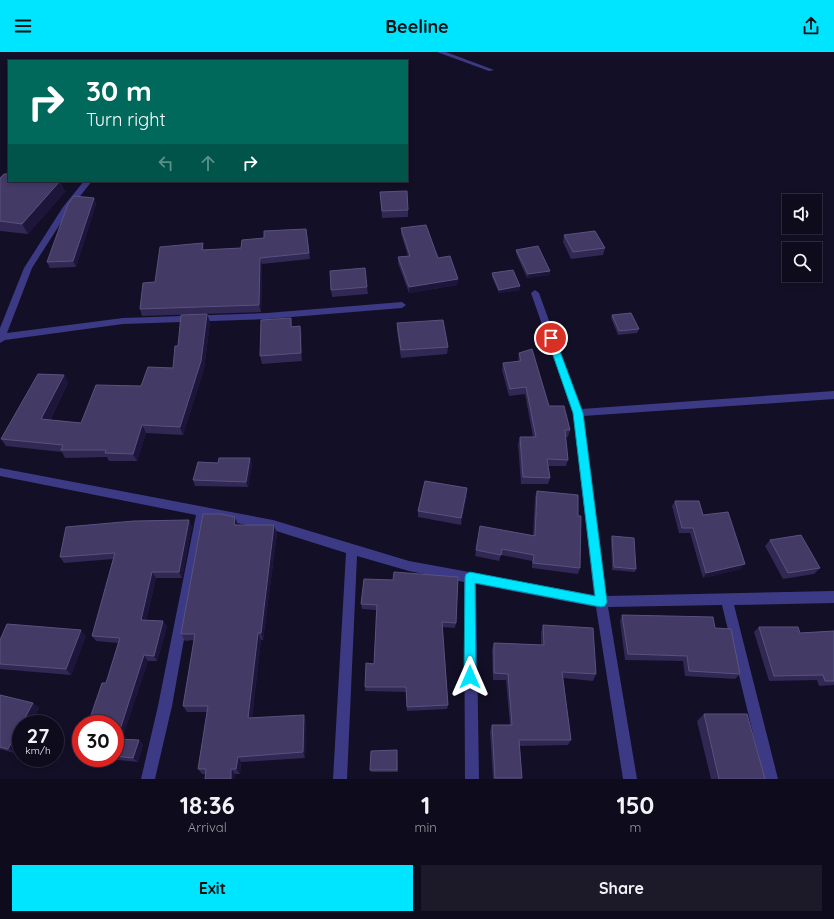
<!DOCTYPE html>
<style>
:root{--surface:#0e0b1c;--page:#1c1929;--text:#f1f3f6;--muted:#9b9ba3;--line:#2e2b3b;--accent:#00e5ff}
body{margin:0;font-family:Quicksand,sans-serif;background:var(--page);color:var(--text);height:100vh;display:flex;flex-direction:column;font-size:15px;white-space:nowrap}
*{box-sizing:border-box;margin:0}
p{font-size:13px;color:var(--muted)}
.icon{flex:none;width:22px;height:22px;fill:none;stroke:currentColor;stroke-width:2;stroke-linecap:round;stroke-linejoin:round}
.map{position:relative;height:727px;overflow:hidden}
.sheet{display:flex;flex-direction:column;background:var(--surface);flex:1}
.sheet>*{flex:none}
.hud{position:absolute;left:8px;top:8px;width:400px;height:122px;border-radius:0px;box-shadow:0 2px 6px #0003,0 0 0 1px var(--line);background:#00695c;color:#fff;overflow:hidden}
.buttons{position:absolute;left:782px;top:142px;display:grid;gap:8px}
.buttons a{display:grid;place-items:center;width:40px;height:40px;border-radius:0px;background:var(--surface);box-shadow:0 2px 6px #0003,0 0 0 1px var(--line);font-size:20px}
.speed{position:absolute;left:12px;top:663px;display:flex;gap:8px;font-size:20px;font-weight:700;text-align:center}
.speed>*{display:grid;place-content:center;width:52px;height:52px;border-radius:50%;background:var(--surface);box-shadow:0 2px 6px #0003,0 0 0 1px var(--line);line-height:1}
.speed small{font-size:10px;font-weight:400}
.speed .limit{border:6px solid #d22;background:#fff;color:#111}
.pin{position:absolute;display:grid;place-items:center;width:34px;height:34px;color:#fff;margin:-17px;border:2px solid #fff;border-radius:50%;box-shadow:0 1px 4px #0007}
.me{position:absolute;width:44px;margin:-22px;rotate:0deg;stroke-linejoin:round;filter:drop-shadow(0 0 3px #0008)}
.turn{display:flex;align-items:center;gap:14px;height:84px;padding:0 12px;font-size:18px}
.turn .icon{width:52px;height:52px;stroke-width:2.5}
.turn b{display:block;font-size:28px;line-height:34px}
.lanes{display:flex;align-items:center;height:38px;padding:0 12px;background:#0003;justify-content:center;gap:20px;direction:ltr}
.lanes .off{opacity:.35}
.eta{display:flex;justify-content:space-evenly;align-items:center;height:68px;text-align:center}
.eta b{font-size:24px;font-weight:700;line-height:28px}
.button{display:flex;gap:8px;margin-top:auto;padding:8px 12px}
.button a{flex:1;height:46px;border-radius:0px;background:var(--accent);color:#111;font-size:16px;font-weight:700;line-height:46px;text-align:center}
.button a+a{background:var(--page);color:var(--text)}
header{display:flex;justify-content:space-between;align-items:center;height:52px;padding:0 12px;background:var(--accent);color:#111;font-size:18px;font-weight:700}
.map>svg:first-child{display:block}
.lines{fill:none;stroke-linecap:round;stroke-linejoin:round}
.minor{fill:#3d3a85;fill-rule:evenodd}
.wall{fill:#312854}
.shaded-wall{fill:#1d163a}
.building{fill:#433a66;stroke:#5a527e}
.route{fill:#00e5ff;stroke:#0095a6}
</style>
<header><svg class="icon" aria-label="menu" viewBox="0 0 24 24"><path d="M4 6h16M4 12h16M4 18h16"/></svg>Beeline<svg class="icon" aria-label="share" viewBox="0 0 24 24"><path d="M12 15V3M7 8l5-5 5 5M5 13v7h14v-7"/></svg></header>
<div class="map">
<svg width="834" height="727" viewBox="0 0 834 727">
<rect width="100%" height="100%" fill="#130f26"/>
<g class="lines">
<path class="minor" d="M437 0H446L494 18 489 19Z
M84 129H92L69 158 32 216 7 281 123 266 267 261 402 250 406 253 402 256 267 267 123 272 5 288 0 291V276L24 216 63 155Z
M535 238 539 241 581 357 834 339V347L583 364 606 544 834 539V551L734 553 778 727H764L722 553 608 555 637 727H623L596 555 476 532 479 727H465L464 530 409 519 357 504 347 727H333L346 501 273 478 206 465 172 654 155 727H141L158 654 196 463 0 424V416L273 468 409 509 594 543 573 361 531 241Z"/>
</g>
<path class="wall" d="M0 126 9 129H60L65 140 28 182 0 179Z
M380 140 408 158V165L382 166Z
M94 146 96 152 76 215 50 216 47 210Z
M401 176 438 206 458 227 457 233 409 241 398 211V205L408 204 401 182Z
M306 177 310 207 262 212 261 260 142 264 140 257 155 230 205 198 241 196 264 186Z
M564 183 605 196 603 203 571 207 563 190Z
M516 198 550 219 549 223 527 226 516 201Z
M492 221 520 238 499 241 492 225Z
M367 235 368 242 332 245 331 238Z
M612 263 639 277 637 281 618 283 611 266Z
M291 266 292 275 300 274 302 282V309L262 312 260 304Z
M210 270 204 317 183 383 146 381 137 409H109L107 405 65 406 62 400 6 394 1 387 64 323 68 331 50 368 81 371 141 334 173 316 178 294Z
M397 271 448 295 447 302 401 306 397 279Z
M519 301 549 354 570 378 568 385H565L568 408 566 414H548L550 426 548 432H521L518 392 520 385H533L525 342 509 344 502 318 503 311 518 310Z
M250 406 252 412 248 435 195 434 193 428 218 411Z
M537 439 580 516 578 522 532 516V509L501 503 499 509 475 504 476 498 533 484 535 445Z
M467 443 461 473 418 465V459Z
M675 449 703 463 741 517 703 526 690 481H679L672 454Z
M235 465 238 473 277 481 263 588H261L252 666 306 669 305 706 241 710 240 722H235L234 727H205L206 722H202L198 717 207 660H187L183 654 194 588 185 589 181 582Z
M192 474 182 526H156L146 569H163L167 575 157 609H148L122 687 139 688 143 693 138 710 108 707 107 710 84 707 83 706H115V672L106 631 118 591 96 589 92 584 113 507 64 511 60 505Z
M612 484 636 517 635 520 612 518 611 487Z
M770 488 820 516 814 522 783 527 765 494Z
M364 527 456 571 455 576 442 575 448 653 447 657 407 659 406 640 365 639V635L374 612 376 558 362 557 361 552Z
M622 563 715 576 740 622 735 627 685 624 683 609 625 608 620 569Z
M543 573 596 622 593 629 563 626 571 688 568 693 519 694 522 726V727H493L490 679 492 673H510L506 628H493L492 598 494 591 541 593V580Z
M759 575 800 581 834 579V633L819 634 817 628 769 629 754 580Z
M86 584 71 623 0 617V588Z
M0 643 33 651 39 656 15 701 0 697Z
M704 662 765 727H711L697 669Z
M397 698 398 720H371L370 718Z"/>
<path class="shaded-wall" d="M60 129 65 140 28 182 22 172Z
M94 146 96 152 76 215 73 209Z
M203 191 205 198H202Z
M260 206 262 212 261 260 259 253Z
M550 219 549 223 527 226 528 222Z
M458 227 457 233 409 241V235Z
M520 234V238L499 241V238Z
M207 262 210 270 204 317 183 383 180 375Z
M300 274 302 282V309L301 301Z
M64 323 68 331 46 375 41 367Z
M142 373 146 381 137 409 133 402Z
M250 406 252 412 248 435 246 430Z
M467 436V443L461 473V466Z
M235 465 238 473H234Z
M189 468 192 474 182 526 179 520Z
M274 473 277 481 263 588 261 581Z
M745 512 741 517 703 526 706 521Z
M152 520 156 526 145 574 141 568Z
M163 569 167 575 157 609 154 604Z
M81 578 86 584 71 623 66 617Z
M258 581 261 588 251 672 248 666Z
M144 603 148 609 121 691 117 687Z
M33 651 39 656 30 672H22Z
M304 663 306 669 305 706 303 700Z
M21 673V689L15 701 8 697Z
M139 688 143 693 138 710 133 706Z
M238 705 241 710 240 722 236 717Z
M102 706H107L108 707 107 710Z
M231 717 235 722 234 727H231Z"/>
<path class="building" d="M9 121V129H60L22 172 0 169V126L4 122H6Z
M407 139 408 158 382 159 380 140Z
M74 144 94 146 73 209 47 210 68 152Z
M426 173 438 206 450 204 458 227 409 235 398 205 410 204 401 176Z
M306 177 309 201 260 206 259 253 140 257 143 231 155 230 160 195 203 191 202 198 241 196 242 188 264 186V179Z
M595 179 605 196 573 200 564 183Z
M538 194 550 219 528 222 516 198Z
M365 216 367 235 331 238 330 219Z
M513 218 520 234 499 238 492 221Z
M631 261 639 277 619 279 612 263Z
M207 262 201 309 180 375 142 373 133 402 105 401 106 398H61L63 393 1 387 38 322 64 323 41 367 81 371 96 333 141 334 148 315 173 316 175 294H178L181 263Z
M291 266V275L300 274 301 301 260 304 261 268Z
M443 268 448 295 401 298 397 271Z
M532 297 549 354H564L570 378H565L568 408 547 407 550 426 523 425 520 385H536L526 335 510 337 503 311 521 309 519 301Z
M219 406H250L246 430 193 428 198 410 218 411Z
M425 429 467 436 461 466 418 459Z
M537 439 578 443V464H581L580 516 533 511 534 503 502 497 501 503 476 498 480 474 535 484Z
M675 449H699L703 463 728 460 745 512 706 521 693 476H682Z
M203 462H221L235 465 234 473H274L261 581H258L248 666 304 663 303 700 238 705 236 717H231V727H205L206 717H198L208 654H183L195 582H181Z
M189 468 179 520H152L141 568 163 569 154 604 144 603 117 687 139 688 133 706 115 704V672H88L102 631H106L120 586 92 584 115 501 60 505 66 475 134 469Z
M801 483 820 516 788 521 770 488Z
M612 484 634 486 636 517 614 515Z
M394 520 458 525 456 571 442 570 448 653 407 655 406 635H365L366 611 374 612 377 553 361 552 364 527 393 528Z
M622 563 713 565 715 576 731 577 740 622 689 619 687 604 628 602Z
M7 572 81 578 66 617 0 612V588Z
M543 573 593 576 596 622 562 620 571 688H519L522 726H495L492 673H512L508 622 494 621V591L544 593Z
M759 575H798L800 581 834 579V629H825L823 623 774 624Z
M0 643 33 651 8 697 0 695Z
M704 662H747L765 727H719Z
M397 698V718H370L371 699Z"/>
<path class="route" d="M551 283 555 286 583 361 607 550 605 554 601 555 475 531 476 625 474 629 470 631 466 629 464 625 465 525 466 522 470 520 595 544 573 361 547 286Z"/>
</svg>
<div class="buttons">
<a><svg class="icon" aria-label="sound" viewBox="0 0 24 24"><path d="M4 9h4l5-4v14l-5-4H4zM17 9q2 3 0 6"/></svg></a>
<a><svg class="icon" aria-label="search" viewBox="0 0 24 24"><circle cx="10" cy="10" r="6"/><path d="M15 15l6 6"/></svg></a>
</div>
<div class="speed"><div>27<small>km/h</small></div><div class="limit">30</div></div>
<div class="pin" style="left:551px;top:286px;background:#d93025"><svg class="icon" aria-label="arrive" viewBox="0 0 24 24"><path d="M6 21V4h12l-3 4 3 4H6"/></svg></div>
<svg class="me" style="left:470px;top:625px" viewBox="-20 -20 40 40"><path d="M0-17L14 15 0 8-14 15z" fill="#00e5ff" stroke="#fff" stroke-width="4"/></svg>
<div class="hud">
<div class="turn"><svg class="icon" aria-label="right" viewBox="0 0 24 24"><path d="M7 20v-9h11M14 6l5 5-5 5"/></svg><div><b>30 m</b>Turn right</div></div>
<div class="lanes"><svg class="icon off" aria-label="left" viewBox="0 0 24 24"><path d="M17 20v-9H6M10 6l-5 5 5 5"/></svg><svg class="icon off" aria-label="ahead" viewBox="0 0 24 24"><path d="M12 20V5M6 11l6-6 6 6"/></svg><svg class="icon" aria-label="right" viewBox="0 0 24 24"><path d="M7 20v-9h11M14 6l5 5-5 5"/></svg></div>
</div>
</div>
<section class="sheet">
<div class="eta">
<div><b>18:36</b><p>Arrival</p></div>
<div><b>1</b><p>min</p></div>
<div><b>150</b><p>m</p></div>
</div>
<div class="button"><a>Exit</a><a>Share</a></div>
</section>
